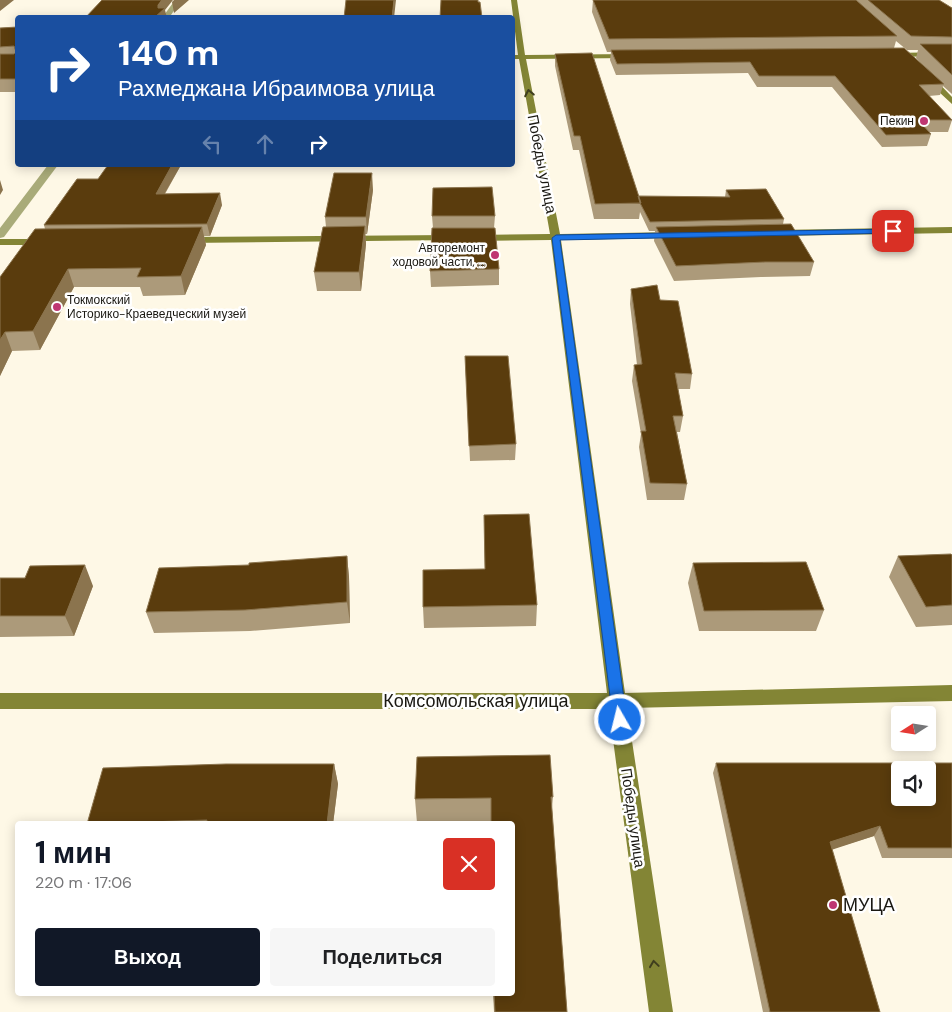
<!DOCTYPE html>
<html lang="ru">
<meta charset="utf-8">
<style>
:root{--surface:#fff;--page:#f6f6f6;--text:#202124;--muted:#757577;--accent:#111827}
body{margin:0;font-family:"DM Sans",sans-serif;background:var(--page);color:var(--text);height:100vh;display:flex;flex-direction:column;font-size:19px;white-space:nowrap}
*{box-sizing:border-box;margin:0}
p{font-size:16px;color:var(--muted)}
.icon{flex:none;width:28px;height:28px;fill:none;stroke:currentColor;stroke-width:2;stroke-linecap:round;stroke-linejoin:round}
.map{position:relative;flex:1;overflow:hidden}
.details{position:absolute;left:15px;top:821px;width:500px;height:175px;display:flex;flex-direction:column;background:var(--surface);border-radius:5px;box-shadow:0 2px 12px #0003}
.details>*{flex:none}
.banner{position:absolute;left:15px;top:15px;width:500px;height:152px;border-radius:5px;box-shadow:0 2px 12px #0003;background:#1a4fa0;color:#fff;overflow:hidden}
.needle{width:32px;rotate:258deg}
.tools{position:absolute;left:891px;top:706px;display:grid;gap:10px}
.tools a{display:grid;place-items:center;width:45px;height:45px;border-radius:5px;background:var(--surface);box-shadow:0 2px 12px #0003;font-size:25px}
.pin{position:absolute;display:grid;place-items:center;width:42px;height:42px;color:#fff;margin:-21px;border-radius:10px;box-shadow:0 2px 8px #0006}
.me{position:absolute;width:55px;margin:-28px;rotate:352deg;stroke-linejoin:round;filter:drop-shadow(0 0 4px #0008)}
.turn{display:flex;align-items:center;gap:18px;height:105px;padding:0 20px;font-size:22px}
.turn .icon{width:65px;height:65px;stroke-width:2.5}
.turn b{display:block;font-size:35px;line-height:42px}
.lanes{display:flex;align-items:center;height:48px;padding:0 20px;background:#0003;justify-content:center;gap:25px;direction:ltr}
.lanes .off{opacity:.35}
.round{display:grid;place-items:center;flex:none;width:52px;height:52px;border-radius:5px;background:var(--page)}
.head{display:flex;align-items:center;justify-content:space-between;height:85px;padding:0 20px}
h1{font-size:30px;font-weight:800;line-height:38px;color:var(--accent)}
.primary-button{display:flex;gap:10px;margin-top:auto;padding:10px 20px}
.primary-button a{flex:1;height:58px;border-radius:5px;background:var(--accent);color:#fff;font-size:20px;font-weight:800;line-height:58px;text-align:center}
.primary-button a+a{background:var(--page);color:var(--text)}
.map>svg:first-child{display:block}
.lines{fill:none;stroke-linecap:round;stroke-linejoin:round}
.street{fill:#a9ab79;fill-rule:evenodd}
.secondary{fill:#838535;fill-rule:evenodd}
.wall{fill:#ac9a7a;fill-rule:evenodd}
.shaded-wall{fill:#8b744e}
.building{fill:#5a3c0d;stroke:#8b744e;fill-rule:evenodd}
.oneway{stroke:#3f3e1e}
.route{fill:#1a73e8;stroke:#114b97}
.poi-dot{fill:#bf3672;stroke:#fff;stroke-width:2}
.labels{text-anchor:middle;dominant-baseline:central;stroke-width:5;stroke-linejoin:round;paint-order:stroke}
.far-poi-label{font-size:12px;fill:#1a1812;stroke:#fff;text-anchor:end}
.street-label{font-size:15px;fill:#1a1812;stroke:#fff}
.near-street-label{font-size:18px;fill:#1a1812;stroke:#fff}
.near-poi-label{font-size:18px;fill:#1a1812;stroke:#fff;text-anchor:start}
</style>
<div class="map">
<svg width="952" height="1012" viewBox="0 0 952 1012">
<rect width="100%" height="100%" fill="#fef8e6"/>
<g class="lines">
<path class="street" d="M175 0H181L169 18H162Z
M48 165H58L4 237 0 238V228Z"/>
<path class="secondary" d="M511 0H517L525 55 631 54 635 56 631 58 526 59 560 234 676 232 681 235 676 238 561 240 625 693 952 685V701L627 708 673 1012H649L609 709H0V693H607L551 240 476 241 471 238 476 235 550 234 519 59H512V55H518Z
M952 52V56L891 57 887 55 891 53Z
M925 75H931L952 97V104L925 79Z
M952 227V233L776 236 771 233 776 230Z
M451 235 456 238 455 240 186 243 181 240 186 237Z
M0 239H46L51 242 46 245H0Z"/>
</g>
<path class="wall" d="M593 0H939L952 8V94L943 86 940 95 929 96 952 120 948 132H929L931 134 927 146 882 147 832 87H757L748 73 616 75 610 60 611 52H607L592 12ZM896 41 907 50H918L916 58 925 67 894 48Z
M18 27V92H0V28Z
M555 54 638 196 725 197 726 190 784 219 783 224 814 262 810 276 761 277 674 281 654 241 655 231H649L640 212 639 219H594L579 150H573L555 66Z
M108 165H181L165 194 222 205 210 236H204L206 245 185 295 143 296 140 287H74L40 350 12 351 0 376V277L45 229 44 225 98 179Z
M373 190 367 234H365L366 244 361 291H317L314 272 326 227 325 217Z
M432 216H495L494 228 499 269V285L431 287 430 271 433 228Z
M631 289 660 300 692 374 690 389H678L683 416 680 432H677L687 484 684 500H647L639 447 641 434 632 381 634 365H637L630 304Z
M465 356 516 444 515 460 470 461Z
M484 515 537 605 536 626 424 628 423 607 485 569Z
M952 555V625L916 627 889 577 898 556Z
M347 556 349 577 350 623 250 631 154 633 146 612 249 565Z
M693 563 824 610 816 631H699L688 583Z
M0 578 93 586 74 636 0 637Z
M716 763H952V858H882L874 836 832 849 880 1012H763L713 773Z
M334 764 338 784 333 824H87Z
M553 797 552 808 567 1012H494L493 994H512V824H490V822L417 823 415 799Z"/>
<path class="shaded-wall" d="M0 0H14L0 11Z
M162 0H173L165 10 167 18H154L158 5Z
M174 0H189L174 13 172 2Z
M394 0H396L394 18H392Z
M172 165H181L158 205 156 194Z
M372 173 373 190 367 234 366 217Z
M0 180 3 190 0 195Z
M220 193 222 205 210 236 207 224Z
M365 226 366 244 361 291 359 272Z
M202 227 206 245 185 295 181 276Z
M68 269 74 287 40 350 33 331Z
M5 332 12 351 0 376V340Z
M347 556 349 577 350 623 347 602Z
M85 565 93 586 74 636 65 616Z
M334 764 338 784 333 824H327Z
M880 826 874 836 825 852 830 842Z"/>
<path class="building" d="M102 0H162L158 5V8H165L154 18H85Z
M346 0H394L392 18H344Z
M441 0H478V2H480L482 18H440Z
M593 0H856L897 36 609 39Z
M868 0H939L952 8V37L911 36Z
M18 27V79H0V54H14L16 52 14 46 0 47V28Z
M920 44H952V75Z
M904 48 944 84 919 85 952 120H918L931 134 886 135 835 76H759L750 62 617 64 611 50Z
M592 53 641 203 595 204 580 136H574L555 54Z
M108 165H172L156 194 220 193 207 224 44 225 77 179H98Z
M334 173H372L366 217H325Z
M492 187 495 216H432L433 188Z
M766 189 784 219 650 222 640 203 638 196 730 197 726 190Z
M791 224 814 262H765L676 266 656 227Z
M365 226 359 272H314L323 227Z
M202 227 181 276 137 277 141 268 68 269 33 331 5 332 0 340V277L35 229Z
M432 228H495L499 269 430 271Z
M657 285 660 300 678 301 692 374 675 373 683 416H673L687 484 650 483 641 431H646L634 365 642 364 631 289Z
M465 356H508L516 444 469 446Z
M529 514 537 605 423 607V570L485 569 484 515Z
M951 554 952 555V605L926 607 898 556Z
M347 556V602L245 610 146 612 159 568 249 565V563Z
M806 562 824 610 704 611 693 563Z
M85 565 65 616H0V578H25L30 566Z
M550 755 553 797H551L567 1012H495L494 994H512V824H491V798L415 799 417 757Z
M716 763H952V848H888L880 826 830 842 880 1012H770ZM900 770H928V798H900Z
M226 764H334L327 824H206L207 820 87 824 103 768Z"/>
<defs><path id="oneway-chevron" d="M-2-3.5L2.5 0L-2 3.5" fill="none" stroke-width="1.6" stroke-linecap="round" stroke-linejoin="round" transform="scale(1.25)"/></defs>
<g class="oneway">
<use href="#oneway-chevron" transform="translate(529 93) rotate(-101)"/>
<use href="#oneway-chevron" transform="translate(654 964) rotate(-98)"/>
</g>
<path class="route" d="M893 229 895 230V233L560 240 627 720 625 725 620 726 615 725 613 720 552 238 556 235Z"/>
<g class="poi-dot">
<circle cx="924" cy="121" r="5"/>
<circle cx="495" cy="255" r="5"/>
<circle cx="57" cy="307" r="5"/>
<circle cx="833" cy="905" r="5"/>
</g>
<g class="labels">
<g class="far-poi-label">
<text x="914" y="121">Пекин</text>
<text x="485" y="248">Авторемонт<tspan x="485" dy="14">ходовой части, ...</tspan></text>
<text x="67" y="300" text-anchor="start">Токмокский<tspan x="67" dy="14">Историко-Краеведческий музей</tspan></text>
</g>
<g class="street-label">
<text transform="translate(542 164) rotate(79)">Победы улица</text>
<text transform="translate(633 818) rotate(82)">Победы улица</text>
</g>
<g class="near-street-label">
<text x="476" y="701">Комсомольская улица</text>
</g>
<g class="near-poi-label">
<text x="843" y="905">МУЦА</text>
</g>
</g>
</svg>
<div class="tools">
<a><svg class="needle" viewBox="-14 -14 28 28"><path d="M0-13l5 13h-10z" fill="#e53935"/><path d="M0 13l5-13h-10z" fill="#757577"/></svg></a>
<a><svg class="icon" aria-label="sound" viewBox="0 0 24 24"><path d="M4 9h4l5-4v14l-5-4H4zM17 9q2 3 0 6"/></svg></a>
</div>
<div class="pin" style="left:893px;top:231px;background:#d93025"><svg class="icon" aria-label="arrive" viewBox="0 0 24 24"><path d="M6 21V4h12l-3 4 3 4H6"/></svg></div>
<svg class="me" style="left:620px;top:720px" viewBox="-20 -20 40 40"><circle r="17" fill="#1a73e8" stroke="#fff" stroke-width="3"/><path d="M0-11L8 9 0 5-8 9z" fill="#fff"/></svg>
<div class="banner">
<div class="turn"><svg class="icon" aria-label="right" viewBox="0 0 24 24"><path d="M7 20v-9h11M14 6l5 5-5 5"/></svg><div><b>140 m</b>Рахмеджана Ибраимова улица</div></div>
<div class="lanes"><svg class="icon off" aria-label="left" viewBox="0 0 24 24"><path d="M17 20v-9H6M10 6l-5 5 5 5"/></svg><svg class="icon off" aria-label="ahead" viewBox="0 0 24 24"><path d="M12 20V5M6 11l6-6 6 6"/></svg><svg class="icon" aria-label="right" viewBox="0 0 24 24"><path d="M7 20v-9h11M14 6l5 5-5 5"/></svg></div>
</div>
<section class="details">
<div class="head"><div><h1>1 мин</h1><p>220 m · 17:06</p></div><a class="round" style="background:#d93025;color:#fff"><svg class="icon" aria-label="close" viewBox="0 0 24 24"><path d="M6 6l12 12M18 6L6 18"/></svg></a></div>
<div class="primary-button"><a>Выход</a><a>Поделиться</a></div>
</section>
</div>
